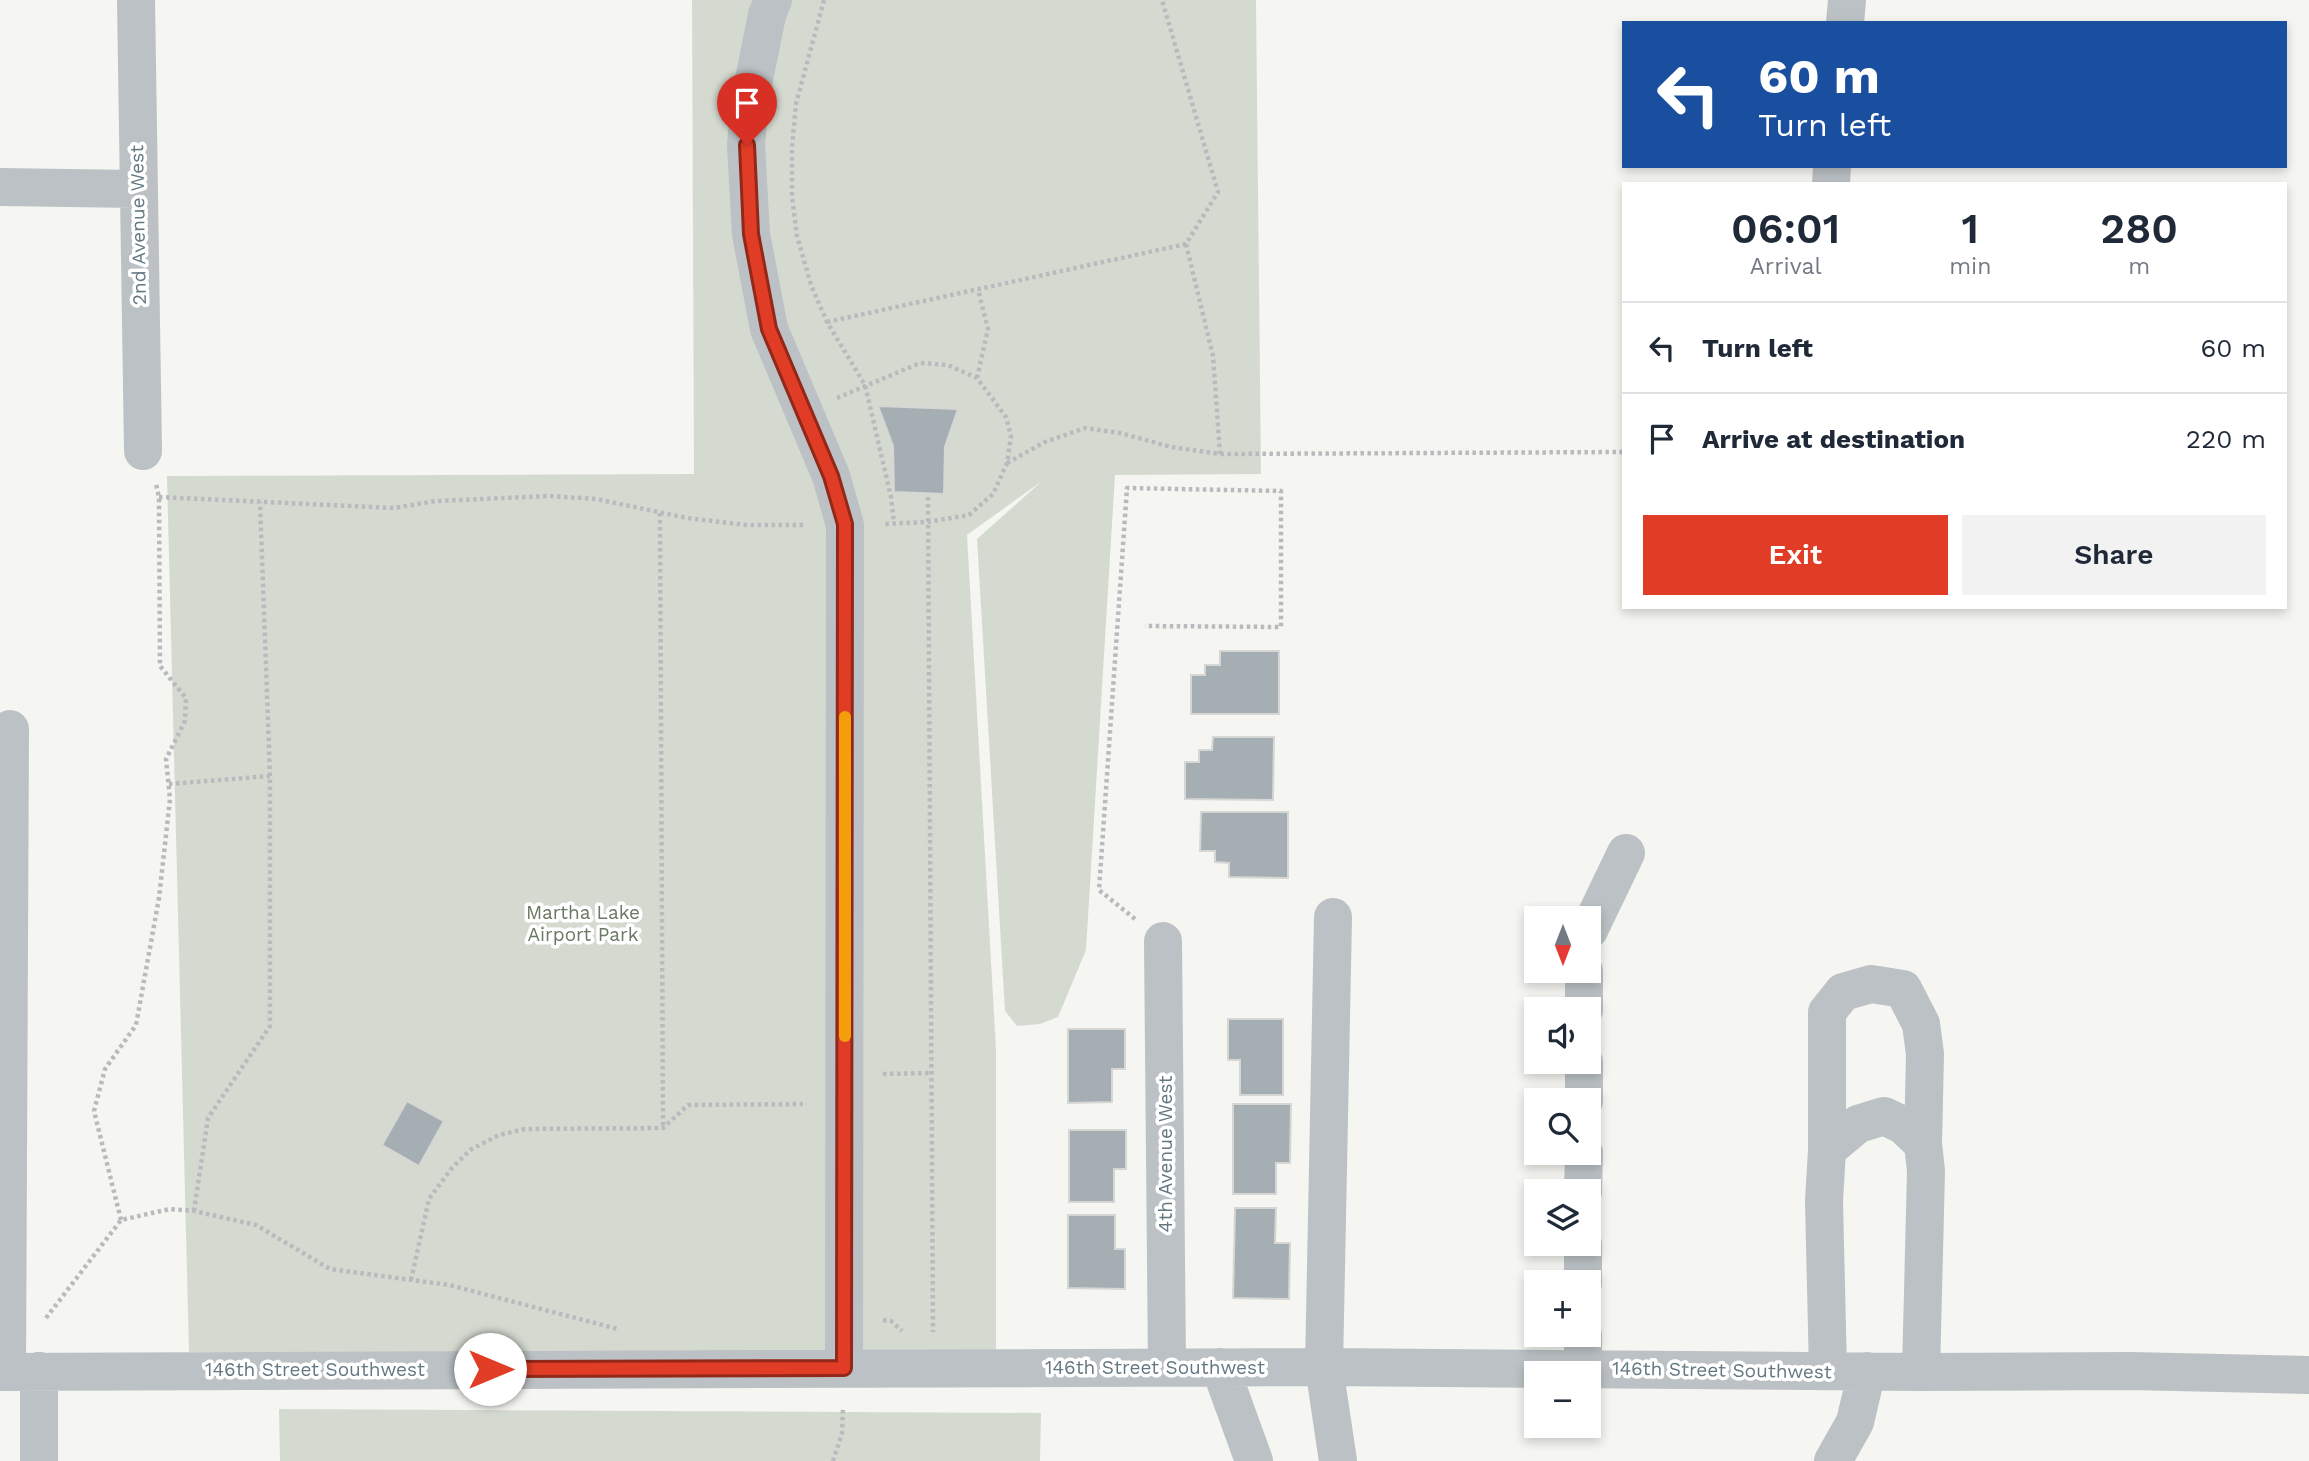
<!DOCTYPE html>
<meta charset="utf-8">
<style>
:root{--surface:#fff;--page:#f2f2f3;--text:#1f2937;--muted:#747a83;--line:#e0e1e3;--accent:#e13d26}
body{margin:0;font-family:"Work Sans",sans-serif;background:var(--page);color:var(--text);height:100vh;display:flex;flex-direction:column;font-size:26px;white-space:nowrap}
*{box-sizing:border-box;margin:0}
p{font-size:23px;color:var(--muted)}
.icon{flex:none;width:38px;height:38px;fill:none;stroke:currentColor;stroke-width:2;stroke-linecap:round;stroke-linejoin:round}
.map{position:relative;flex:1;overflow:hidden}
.side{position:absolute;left:1622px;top:182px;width:665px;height:427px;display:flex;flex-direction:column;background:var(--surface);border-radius:0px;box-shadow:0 4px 10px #0003}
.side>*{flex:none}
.top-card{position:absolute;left:1622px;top:21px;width:665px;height:147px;border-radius:0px;box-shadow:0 4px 10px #0003;background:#1a4fa0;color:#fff;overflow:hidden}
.needle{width:46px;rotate:180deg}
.buttons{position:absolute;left:1524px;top:906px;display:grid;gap:14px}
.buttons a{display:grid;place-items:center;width:77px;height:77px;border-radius:0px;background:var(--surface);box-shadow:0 4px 10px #0003;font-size:35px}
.pin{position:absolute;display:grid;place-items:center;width:60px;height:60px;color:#fff;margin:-72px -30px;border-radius:50% 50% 50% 0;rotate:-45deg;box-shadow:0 0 7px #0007}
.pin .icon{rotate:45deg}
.me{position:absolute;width:77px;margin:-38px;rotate:90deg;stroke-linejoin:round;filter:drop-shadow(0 0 5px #0008)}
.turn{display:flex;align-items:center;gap:24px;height:147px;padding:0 21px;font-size:32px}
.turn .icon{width:91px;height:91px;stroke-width:2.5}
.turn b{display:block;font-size:49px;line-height:60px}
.eta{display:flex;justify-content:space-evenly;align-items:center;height:119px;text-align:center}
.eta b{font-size:42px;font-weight:600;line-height:49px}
.action{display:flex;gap:14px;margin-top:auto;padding:14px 21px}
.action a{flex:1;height:80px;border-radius:0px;background:var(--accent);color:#fff;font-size:28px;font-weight:600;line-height:80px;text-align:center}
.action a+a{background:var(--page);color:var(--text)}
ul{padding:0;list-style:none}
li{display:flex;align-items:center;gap:21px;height:91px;padding:0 21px;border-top:2px solid var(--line)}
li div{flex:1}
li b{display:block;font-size:26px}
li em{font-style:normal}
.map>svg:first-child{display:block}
.green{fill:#d5dad1}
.building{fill:#a5afb3;stroke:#d6d6d4;stroke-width:2}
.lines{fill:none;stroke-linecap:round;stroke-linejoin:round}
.path{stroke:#b8bbbd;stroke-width:4.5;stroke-dasharray:3.5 3.5;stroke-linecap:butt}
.minor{stroke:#bbc1c4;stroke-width:38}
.route-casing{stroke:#922819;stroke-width:18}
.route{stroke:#e13d26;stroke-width:12}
.slow{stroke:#f59e0b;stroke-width:12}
.labels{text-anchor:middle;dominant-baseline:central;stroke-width:7;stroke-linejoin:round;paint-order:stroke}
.street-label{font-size:19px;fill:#647882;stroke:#fff}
.park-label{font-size:19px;fill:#6a7963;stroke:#fff}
</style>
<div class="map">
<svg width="2309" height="1461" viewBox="0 0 2309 1461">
<rect width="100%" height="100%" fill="#f5f5f1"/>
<path class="green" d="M692 0H1256L1261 474 1115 475 1086 950 1058 1017 1040 1024 1017 1026 1005 1011 977 539 1042 481 967 535 996 1050V1352H189L167 476 694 474Z
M279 1409 1041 1413 1040 1461H280Z"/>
<path class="building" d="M878 406 958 409 945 447 944 494 894 492 893 446Z
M1220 651H1279V714H1191V675H1205V665H1220Z
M1213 737H1274L1273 800 1185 799V762H1199V750H1212Z
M1201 812H1288V878L1229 877V863L1215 862V851H1200Z
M1228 1019H1283V1095H1240V1060H1228Z
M1068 1029H1125V1069H1112V1102L1068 1103Z
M407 1101 444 1121 419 1166 382 1145Z
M1233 1104H1291L1290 1163H1276V1194H1233Z
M1069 1130H1126V1169H1114V1202H1069Z
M1235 1208H1276L1275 1243H1290L1289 1299 1233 1298Z
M1068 1215H1115V1249H1125V1289L1068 1288Z"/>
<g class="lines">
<path class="path" d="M824 0 796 104 792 148V197L797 236 811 285 827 322 865 385 891 497 894 523
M1186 244 1213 356 1220 454
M827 322 1186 244 1218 192 1162 0
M977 378 988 329 978 290
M837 398 920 363 948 365 977 378 1006 417 1011 436 1007 463 993 494 969 515 927 522 884 524
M1007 463 1045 442 1085 428 1120 433 1171 447 1220 454 1624 452
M159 497 394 508 436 501 549 496 596 499 687 518 746 525H805
M928 497 933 1332
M660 513 663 1128
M169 784 270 776
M1135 919 1099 890 1127 488 1281 491V627L1145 626
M883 1074 931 1073
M194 1211 208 1118 270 1026V776L260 502
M121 1220 94 1111 105 1069 136 1025 159 898 170 799 166 759 185 721 186 698 160 666 159 497 156 484
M411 1280 429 1199 451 1169 470 1150 499 1135 525 1129 663 1128 688 1105 807 1104
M46 1318 121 1220 170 1209 194 1211 256 1225 330 1269 449 1285 618 1329
M883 1320 891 1321 902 1331
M833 1461 842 1433 843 1407"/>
<path class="minor" d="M136 0 143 451
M773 0 767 15 750 99 746 145 751 234 769 329 831 476 845 525 844 1368
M1845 23 1847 0
M1831 184 1832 166
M0 187 137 189
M1333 917 1324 1367 1338 1461
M1589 930 1626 853
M1163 941 1167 1367
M1584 1010V971
M1584 1101V1062
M1827 1150V1012L1843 992 1871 984 1903 989 1921 1024 1925 1054 1923 1144
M1583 1192 1584 1153
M1583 1244V1283
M1583 1335V1368
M1220 1367 1254 1461
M7 1371 10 729
M1828 1371 1824 1201 1827 1150 1858 1124 1884 1116 1903 1125 1923 1144 1926 1171 1921 1372
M0 1372 1324 1367 1921 1372 2130 1371 2309 1375
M39 1461V1371
M1833 1461 1855 1422 1867 1371"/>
</g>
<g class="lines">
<g class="route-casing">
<path id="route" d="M490 1369 844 1368 845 524 831 476 769 329 751 234 747 145"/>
</g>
<use href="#route" class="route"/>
<path class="slow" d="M845 1036V717"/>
</g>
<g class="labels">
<g class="street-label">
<text transform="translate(138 225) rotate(-91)">2nd Avenue West</text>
<text transform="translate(1165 1154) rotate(-90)">4th Avenue West</text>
<text x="1155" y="1367">146th Street Southwest</text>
<text x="315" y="1369">146th Street Southwest</text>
<text transform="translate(1722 1370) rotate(1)">146th Street Southwest</text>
</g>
<g class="park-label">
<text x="583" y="912">Martha Lake<tspan x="583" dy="22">Airport Park</tspan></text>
</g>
</g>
</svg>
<div class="buttons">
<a><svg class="needle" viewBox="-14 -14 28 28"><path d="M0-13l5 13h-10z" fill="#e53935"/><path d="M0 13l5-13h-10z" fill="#747a83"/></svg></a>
<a><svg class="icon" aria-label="sound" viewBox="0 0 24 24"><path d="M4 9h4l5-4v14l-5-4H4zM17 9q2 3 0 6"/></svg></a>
<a><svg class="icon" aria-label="search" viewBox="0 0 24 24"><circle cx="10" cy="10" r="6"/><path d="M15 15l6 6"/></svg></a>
<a><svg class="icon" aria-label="layers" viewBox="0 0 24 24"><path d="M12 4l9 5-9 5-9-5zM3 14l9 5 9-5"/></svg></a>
<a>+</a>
<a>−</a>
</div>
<div class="pin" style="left:747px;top:145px;background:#d93025"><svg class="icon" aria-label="arrive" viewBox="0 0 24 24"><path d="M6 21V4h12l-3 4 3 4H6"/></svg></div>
<svg class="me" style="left:490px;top:1369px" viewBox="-20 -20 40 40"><circle r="19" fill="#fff"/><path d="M0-13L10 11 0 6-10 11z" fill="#e13d26"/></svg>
<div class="top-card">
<div class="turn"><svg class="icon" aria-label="left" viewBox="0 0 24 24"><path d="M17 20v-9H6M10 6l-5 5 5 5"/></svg><div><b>60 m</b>Turn left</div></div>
</div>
<section class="side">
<div class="eta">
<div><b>06:01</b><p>Arrival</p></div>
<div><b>1</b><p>min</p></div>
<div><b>280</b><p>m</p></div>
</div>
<ul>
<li><svg class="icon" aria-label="left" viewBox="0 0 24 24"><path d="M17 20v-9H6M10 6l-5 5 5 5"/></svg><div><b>Turn left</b></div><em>60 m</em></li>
<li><svg class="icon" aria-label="arrive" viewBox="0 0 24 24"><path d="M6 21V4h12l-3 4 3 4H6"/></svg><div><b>Arrive at destination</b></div><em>220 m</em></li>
</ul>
<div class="action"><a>Exit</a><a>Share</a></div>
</section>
</div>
